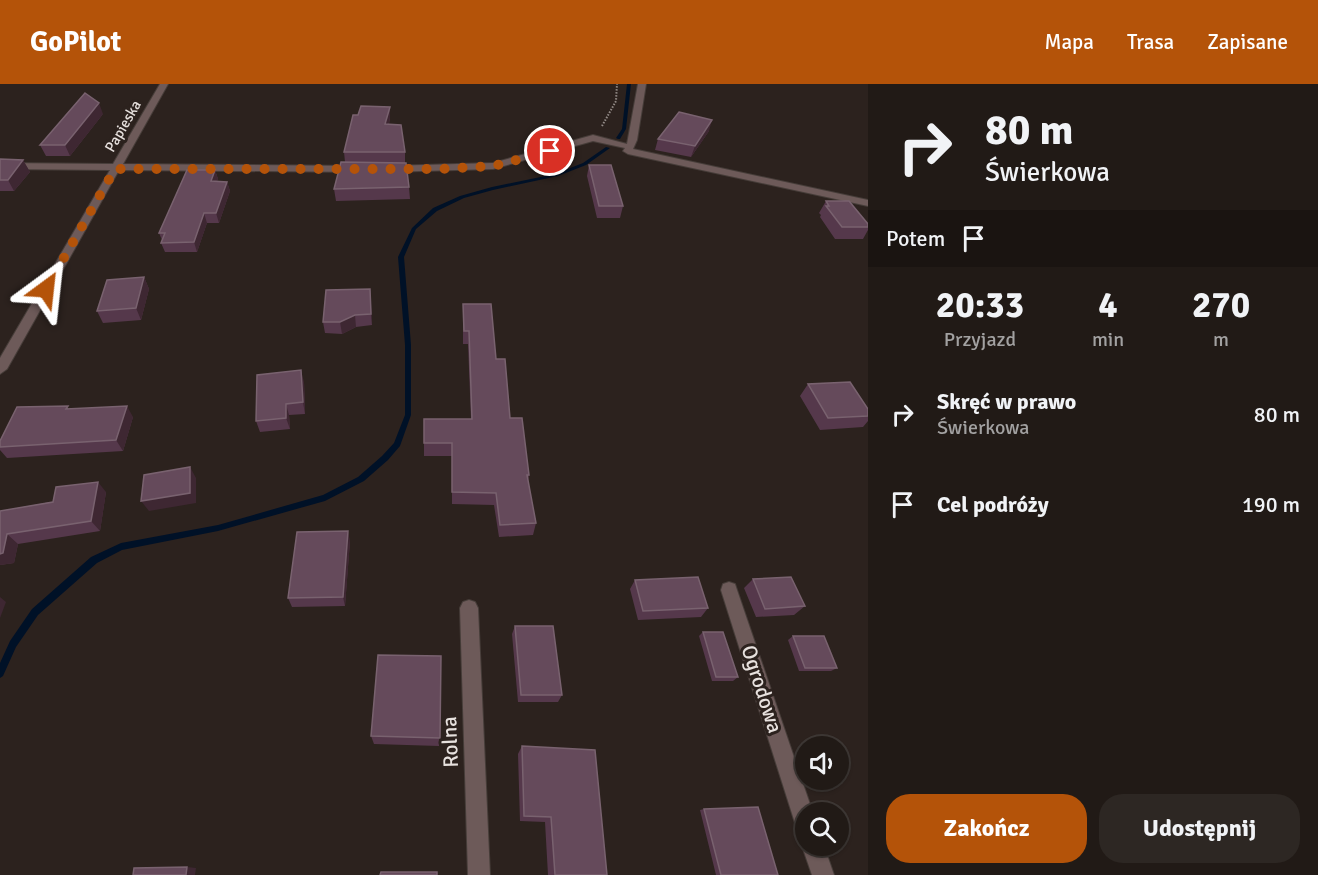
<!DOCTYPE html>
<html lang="pl">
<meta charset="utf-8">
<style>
:root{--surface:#211a16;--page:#2d2723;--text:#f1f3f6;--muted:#a2a1a1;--line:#3e3835;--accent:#b45309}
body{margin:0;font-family:Signika,sans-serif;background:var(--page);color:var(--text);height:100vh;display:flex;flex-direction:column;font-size:22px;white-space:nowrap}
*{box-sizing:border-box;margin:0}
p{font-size:20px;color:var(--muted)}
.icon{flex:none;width:33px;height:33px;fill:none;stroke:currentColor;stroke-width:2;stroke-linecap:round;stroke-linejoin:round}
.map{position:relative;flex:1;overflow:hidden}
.drawer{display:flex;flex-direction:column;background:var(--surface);width:450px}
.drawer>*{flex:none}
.top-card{background:#211a16;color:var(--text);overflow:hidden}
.tools{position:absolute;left:795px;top:652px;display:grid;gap:12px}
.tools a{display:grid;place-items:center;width:54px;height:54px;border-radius:50%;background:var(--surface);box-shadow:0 2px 4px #0004,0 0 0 2px var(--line);font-size:30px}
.pin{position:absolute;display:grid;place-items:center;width:51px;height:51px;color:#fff;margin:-26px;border:3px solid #fff;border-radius:50%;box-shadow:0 2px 6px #0007}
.me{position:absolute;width:66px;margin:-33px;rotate:30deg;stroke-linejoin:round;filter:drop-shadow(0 0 4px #0008)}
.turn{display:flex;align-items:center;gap:21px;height:126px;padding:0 18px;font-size:27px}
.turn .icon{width:78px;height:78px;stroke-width:2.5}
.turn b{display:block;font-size:42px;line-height:51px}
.then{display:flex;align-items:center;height:57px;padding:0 18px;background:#0003;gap:12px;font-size:22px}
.eta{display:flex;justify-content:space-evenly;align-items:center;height:102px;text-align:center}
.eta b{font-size:36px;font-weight:700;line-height:42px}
.action{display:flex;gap:12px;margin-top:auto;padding:12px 18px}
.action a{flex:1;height:69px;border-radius:24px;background:var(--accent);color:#fff;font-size:24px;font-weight:700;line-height:69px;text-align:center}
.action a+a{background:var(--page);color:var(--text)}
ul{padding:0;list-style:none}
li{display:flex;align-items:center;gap:18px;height:90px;padding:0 18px}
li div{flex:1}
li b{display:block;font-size:22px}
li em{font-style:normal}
header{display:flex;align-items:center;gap:36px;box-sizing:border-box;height:84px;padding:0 30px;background:var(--accent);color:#fff}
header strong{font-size:28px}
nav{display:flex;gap:33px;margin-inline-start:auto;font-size:21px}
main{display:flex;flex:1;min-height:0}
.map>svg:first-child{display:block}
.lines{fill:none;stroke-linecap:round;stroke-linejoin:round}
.stream{fill:#001127;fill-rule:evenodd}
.minor-casing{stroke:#463d39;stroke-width:2}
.path{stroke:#938b87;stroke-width:2;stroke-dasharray:1.5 1.5;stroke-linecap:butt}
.minor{fill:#6d5a59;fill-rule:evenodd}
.wall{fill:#55384b}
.shaded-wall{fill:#3e2732}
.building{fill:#654a5b;stroke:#79626f;stroke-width:1.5}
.route{stroke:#b45309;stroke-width:10;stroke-dasharray:0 18}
.labels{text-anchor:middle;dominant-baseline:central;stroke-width:6;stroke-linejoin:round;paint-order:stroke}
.far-street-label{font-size:15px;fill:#e7e1de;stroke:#2c221e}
.near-street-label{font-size:21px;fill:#e7e1de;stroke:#2c221e}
</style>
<header>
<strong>GoPilot</strong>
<nav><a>Mapa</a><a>Trasa</a><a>Zapisane</a></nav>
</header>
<main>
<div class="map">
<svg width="868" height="791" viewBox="0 0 868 791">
<rect width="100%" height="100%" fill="#2c221e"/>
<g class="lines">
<path class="stream" d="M627 0H631L626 45 620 55H618L616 54 622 45Z
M606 63 610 64 586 81 558 92 493 106 464 114 437 127 416 145 404 173 411 261V331L400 362 388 376 364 397 325 417 218 447 122 466 97 479 38 531 16 563 3 592 0 594V579L10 557 32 525 91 473 121 459 218 441 323 411 358 393 382 372 394 359 405 331V261L398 173 412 144 433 124 460 112 492 103 555 90 583 79Z"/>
<g class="minor-casing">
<path id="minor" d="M160 0H168L123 80 360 82 365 85 360 88 119 86 7 285 0 290V274L110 86 0 85V79L113 80Z
M638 0H646L637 56 633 65 868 116V122L628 70 623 67 625 64 593 57 493 85 387 88 382 85 387 82 493 79 593 51 627 60Z
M729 498 735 500 737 506 813 729H806V749L799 746 795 739 721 506 723 500Z
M469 516 475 518 478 524 490 791H468L460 524 463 518Z
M806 754V762H824L834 791H812L802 762Z"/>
</g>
<path class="path" d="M602 42 616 17 617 0"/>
<use href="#minor" class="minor"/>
</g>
<path class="wall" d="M390 23V34L389 40 405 68V79L409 103 410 115 336 117 334 105 345 78 344 68 358 31Z
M103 30 70 72H46L40 61Z
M709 47 691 73 655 66 658 55Z
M0 75 23 76 30 88 14 107H0Z
M589 81 623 122 620 134H597L587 92Z
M215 86 218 95 217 97 227 98 230 107 219 139H207L197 168H165L161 159 162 156 159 149Z
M826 117 868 140V146L863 155H835L820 133 821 131 819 129Z
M144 193 149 205 141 236 103 239 97 227Z
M370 205 372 241 356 243 342 250 325 249 323 238Z
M463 220 496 275 510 334 529 391 528 397 536 439 533 451 499 453 494 421 452 420V372H424V335H471L468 260H463Z
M304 298 305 330 289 331 290 345 260 348 256 337Z
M808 300 868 325V337L863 343 820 346 800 312Z
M70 325 133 333 123 367 7 374 0 366V357Z
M106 408 100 447 18 460 14 479 0 481V427Z
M350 457 345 522 292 523 288 514Z
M753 495 805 522 794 531 756 533 744 504Z
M635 496 708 524 701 533 638 536 630 505Z
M515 542 562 611 558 618H518L512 550Z
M703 548 738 593 733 597H712L699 552Z
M793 552 837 584 831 587H799L788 556Z
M441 572 439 662 374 660 371 652Z
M522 662 607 791H548L545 738 520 737 518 670Z
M704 725 778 791H716L700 726Z"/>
<path class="shaded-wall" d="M99 19 103 30 70 72 65 61Z
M390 23V34L386 51 385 40Z
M712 36 709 47 691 73 695 62Z
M23 76 30 88 14 107 8 96Z
M215 86 218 95 214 106 211 97Z
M227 98 230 107 219 139 216 129Z
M204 129 207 139 197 168 194 158Z
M144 193 149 205 141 236 136 224Z
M370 205 371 216 372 241 371 230Z
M355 231 356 243 342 250 340 238Z
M301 286 304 298 305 330 303 318Z
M286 320 289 331 290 345 286 334Z
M127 322 133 333 123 367 116 356Z
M190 383 196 394V419L149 427 141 417Z
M98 398 106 408 100 447 91 437Z
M348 447 350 457 345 522 343 513Z
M7 450 18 460 14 479 0 481V470Z
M0 513 6 518 0 534Z
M187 783 196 784 195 791H186Z"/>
<path class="building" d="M85 9 99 19 65 61H40Z
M361 22 390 23 385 40 401 41 405 68H344L353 31H358Z
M679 28 712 36 695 62 658 55Z
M0 75 23 76 8 96H0Z
M341 78 406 79 409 103 334 105Z
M589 81H611L623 122H599Z
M187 86H215L211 97 227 98 216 129H204L194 158 161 159 165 149H159Z
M826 117H849L868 140V143H842L826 122H829Z
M144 193 136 224 97 227 107 196Z
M370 205 371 230 355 231 340 238H323L326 206Z
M463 220H491L496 275H505L510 334H522L529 391H527L536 439 500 441 496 409 452 408V359H424V335H472L469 247H464Z
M301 286 303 318 286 320V334L256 337 257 291Z
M850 298 868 325V332L828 334 808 300Z
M68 322 66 325 127 322 116 356 0 363V357L17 323Z
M190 383V409L141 417 144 391Z
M98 398 91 437 7 450 3 469 0 470V427L53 418 56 403Z
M348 447 343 513 288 514 297 448Z
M698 493 708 524 643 527 635 496Z
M791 493 805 522 765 525 753 495Z
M515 542H553L562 611H521Z
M703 548H723L738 593H716Z
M793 552H824L837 584H805Z
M378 571 441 572 440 654 371 652Z
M522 662 595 666 607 791H555L551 733 524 732Z
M758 723 778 791H721L704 725Z
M187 783 186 791H133L134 784Z
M381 788H437V791H380Z"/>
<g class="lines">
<path class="route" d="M46 205 115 85H439L494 82 550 67"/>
</g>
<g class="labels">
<g class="far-street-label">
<text transform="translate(123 42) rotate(-60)">Papieska</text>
</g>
<g class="near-street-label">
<text transform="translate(762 605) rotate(72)">Ogrodowa</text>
<text transform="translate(450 658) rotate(-92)">Rolna</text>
</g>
</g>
</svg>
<div class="tools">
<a><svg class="icon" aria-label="sound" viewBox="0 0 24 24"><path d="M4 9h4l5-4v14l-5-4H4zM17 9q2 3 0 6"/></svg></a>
<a><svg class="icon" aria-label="search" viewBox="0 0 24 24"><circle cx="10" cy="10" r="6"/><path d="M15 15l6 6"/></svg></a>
</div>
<div class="pin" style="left:550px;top:67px;background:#d93025"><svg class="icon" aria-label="arrive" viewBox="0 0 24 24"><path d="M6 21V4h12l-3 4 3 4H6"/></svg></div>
<svg class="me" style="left:46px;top:205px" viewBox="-20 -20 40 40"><path d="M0-17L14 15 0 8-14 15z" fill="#b45309" stroke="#fff" stroke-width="4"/></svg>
</div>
<section class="drawer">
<div class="top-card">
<div class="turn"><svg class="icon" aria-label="right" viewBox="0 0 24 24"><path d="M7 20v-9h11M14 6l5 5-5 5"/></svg><div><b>80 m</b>Świerkowa</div></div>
<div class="then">Potem<svg class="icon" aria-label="arrive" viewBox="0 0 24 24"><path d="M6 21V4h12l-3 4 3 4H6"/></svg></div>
</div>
<div class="eta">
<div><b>20:33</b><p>Przyjazd</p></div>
<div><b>4</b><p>min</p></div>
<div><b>270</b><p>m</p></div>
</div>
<ul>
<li><svg class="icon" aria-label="right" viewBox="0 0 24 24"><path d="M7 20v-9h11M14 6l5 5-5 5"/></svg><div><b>Skręć w prawo</b><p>Świerkowa</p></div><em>80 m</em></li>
<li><svg class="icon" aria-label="arrive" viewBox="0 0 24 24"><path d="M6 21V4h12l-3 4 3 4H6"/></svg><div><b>Cel podróży</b></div><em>190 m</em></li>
</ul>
<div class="action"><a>Zakończ</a><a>Udostępnij</a></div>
</section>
</main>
